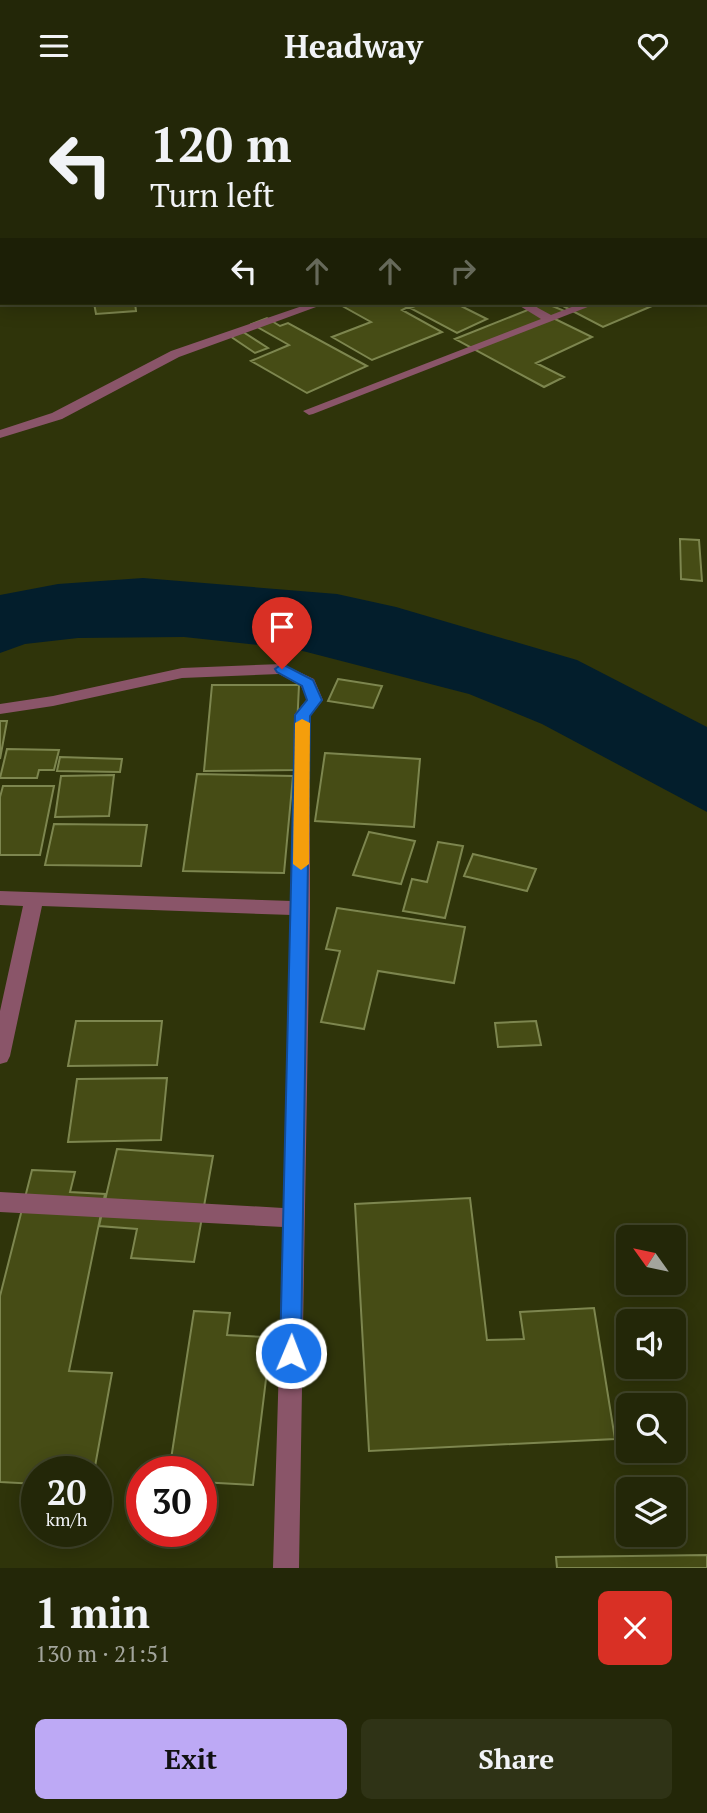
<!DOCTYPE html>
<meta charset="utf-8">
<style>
:root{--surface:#232708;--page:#2f3316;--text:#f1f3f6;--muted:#a3a59c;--line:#404429;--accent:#bda9f5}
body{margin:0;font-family:"PT Serif",serif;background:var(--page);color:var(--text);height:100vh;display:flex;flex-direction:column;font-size:26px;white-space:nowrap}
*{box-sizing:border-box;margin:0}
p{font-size:23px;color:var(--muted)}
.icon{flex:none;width:38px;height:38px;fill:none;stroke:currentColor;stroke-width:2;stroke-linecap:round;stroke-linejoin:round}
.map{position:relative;height:1477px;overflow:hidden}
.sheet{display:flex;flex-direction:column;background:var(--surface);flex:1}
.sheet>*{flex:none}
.hud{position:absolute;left:0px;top:0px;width:707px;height:214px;box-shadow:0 4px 18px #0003,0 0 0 2px var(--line);background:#232708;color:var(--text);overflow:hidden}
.needle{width:46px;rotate:303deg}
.tools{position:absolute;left:616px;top:1134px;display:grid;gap:14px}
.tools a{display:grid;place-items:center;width:70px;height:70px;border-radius:10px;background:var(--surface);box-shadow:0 4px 18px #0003,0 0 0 2px var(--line);font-size:35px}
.speed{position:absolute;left:21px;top:1365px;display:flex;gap:14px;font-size:35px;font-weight:700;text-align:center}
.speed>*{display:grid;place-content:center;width:91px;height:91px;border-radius:50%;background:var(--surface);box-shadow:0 4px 18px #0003,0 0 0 2px var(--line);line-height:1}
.speed small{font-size:18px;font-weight:400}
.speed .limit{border:10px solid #d22;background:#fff;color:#111}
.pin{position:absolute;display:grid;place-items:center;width:60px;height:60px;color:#fff;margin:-72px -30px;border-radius:50% 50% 50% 0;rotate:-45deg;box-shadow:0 0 7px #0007}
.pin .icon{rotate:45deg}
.me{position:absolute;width:77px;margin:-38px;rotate:1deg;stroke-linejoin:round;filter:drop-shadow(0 0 5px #0008)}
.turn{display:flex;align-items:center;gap:24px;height:147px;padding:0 35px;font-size:32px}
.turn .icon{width:91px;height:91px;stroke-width:2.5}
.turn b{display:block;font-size:49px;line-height:60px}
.lanes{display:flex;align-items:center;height:66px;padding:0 35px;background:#0003;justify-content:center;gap:35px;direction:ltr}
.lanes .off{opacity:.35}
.round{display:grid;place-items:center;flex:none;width:74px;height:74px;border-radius:10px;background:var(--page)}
.head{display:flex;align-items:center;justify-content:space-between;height:119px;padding:0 35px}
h1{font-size:42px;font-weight:800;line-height:52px}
.button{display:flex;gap:14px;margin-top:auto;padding:14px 35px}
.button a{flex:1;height:80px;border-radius:10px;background:var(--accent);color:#111;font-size:28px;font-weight:800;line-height:80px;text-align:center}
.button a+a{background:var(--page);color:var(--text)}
header{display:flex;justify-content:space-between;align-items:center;height:91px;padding:0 35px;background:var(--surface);font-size:32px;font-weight:800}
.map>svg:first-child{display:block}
.water{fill:#031e2c}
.building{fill:#464c15;stroke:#7d864f;stroke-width:2}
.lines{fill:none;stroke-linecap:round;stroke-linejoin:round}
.minor{fill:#8a5569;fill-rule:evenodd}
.route{fill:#1a73e8;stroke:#114b97;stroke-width:2}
.slow{fill:#f59e0b}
</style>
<header><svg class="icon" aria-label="menu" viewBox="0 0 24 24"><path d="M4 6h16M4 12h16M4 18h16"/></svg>Headway<svg class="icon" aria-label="heart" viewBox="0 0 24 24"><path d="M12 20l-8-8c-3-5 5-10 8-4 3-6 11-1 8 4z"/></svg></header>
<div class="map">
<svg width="707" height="1477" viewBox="0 0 707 1477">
<rect width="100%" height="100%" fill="#2f340a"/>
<path class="water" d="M143 487 337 503 396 516 577 569 707 636V721L542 633 469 603 295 558 184 546 78 547 25 553 0 562V504L58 493Z"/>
<path class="building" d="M94 212H135L136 220 96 223Z
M337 212H404L410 215 402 219 442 241 372 269 332 246 371 231Z
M423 212H455L487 228 457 242 410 217Z
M545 212 567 221 553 227 592 246 536 272 564 286 544 296 455 248Z
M566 212H659L603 236 561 214Z
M267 227 280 235 288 232 367 275 307 302 251 270 289 254 252 233Z
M240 239 268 257 255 262 227 243Z
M680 448 699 449 702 490 681 488Z
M338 588 382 595 373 617 328 610Z
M212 594H299L295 679 204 680Z
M0 630H7L0 668Z
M7 658 59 659 54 679H39L37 687H0Z
M325 662 420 668 414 736 315 730Z
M60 666 122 668 120 681 57 680Z
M197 683 293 685 284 782 183 780Z
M114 684 109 725 55 726 61 685Z
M3 695H54L40 764H0V706Z
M54 733 147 734 141 775 45 774Z
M369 741 415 750 401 793 353 784Z
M438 751 463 755 445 827 403 820 412 788 427 791Z
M473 763 536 778 527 800 464 785Z
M337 817 465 836 454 892 378 880 364 938 321 931 340 860 326 858Z
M76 930H162L157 974 68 975Z
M536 930 541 954 498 956 495 932Z
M167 987 161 1049 68 1051 77 988Z
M117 1058 213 1065 194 1171 131 1167 137 1138 99 1135Z
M32 1079 75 1081 70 1101 105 1103 69 1280 112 1282 94 1381H37V1393L0 1391V1205Z
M470 1107 487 1249 524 1248 520 1221 594 1217 615 1348 369 1360 355 1113Z
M194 1220 230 1222 227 1244 265 1246 261 1280H267L253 1394 201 1391V1381H169Z
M707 1464V1477H557L556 1466Z"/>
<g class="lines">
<path class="minor" d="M700 0H707V4L699 2Z
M705 52 707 53V59L705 58Z
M705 77H707V83H705Z
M0 107H2V113H0Z
M705 157H707V164H705Z
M0 186H2V192H0Z
M311 212H327L179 266 62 328 0 347V339L52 322 171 260Z
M515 212H529L551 224 582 212H598L313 323 309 324 303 320 541 228Z
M282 573 314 588 323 609 310 625V817L299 1477H273L283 1136 0 1121V1101L283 1117 292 824 42 815 10 965 7 971 0 973V920L23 815 0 814V800L292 810 294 624 307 608 301 595 279 583 182 587 53 615 0 623V613L53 605 182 577Z"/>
</g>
<path class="route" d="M282 573 313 589 322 609 310 625 301 1262 298 1269 291 1272 283 1269 280 1262 295 624 307 609 302 595 277 581 275 578Z"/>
<path class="slow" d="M302 628 310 632 309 773 301 779 293 773 295 632Z"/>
</svg>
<div class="tools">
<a><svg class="needle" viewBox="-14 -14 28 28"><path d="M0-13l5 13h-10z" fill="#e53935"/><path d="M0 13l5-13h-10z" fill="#a3a59c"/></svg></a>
<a><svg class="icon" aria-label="sound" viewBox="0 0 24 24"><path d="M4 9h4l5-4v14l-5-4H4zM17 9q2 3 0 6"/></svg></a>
<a><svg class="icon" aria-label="search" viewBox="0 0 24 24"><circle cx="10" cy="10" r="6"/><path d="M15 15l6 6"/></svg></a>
<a><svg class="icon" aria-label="layers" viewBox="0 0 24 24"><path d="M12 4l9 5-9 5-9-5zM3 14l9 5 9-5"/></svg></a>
</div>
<div class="speed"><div>20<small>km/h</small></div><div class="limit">30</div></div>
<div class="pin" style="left:282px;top:578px;background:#d93025"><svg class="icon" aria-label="arrive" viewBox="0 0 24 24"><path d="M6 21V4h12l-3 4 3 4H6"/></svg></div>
<svg class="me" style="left:291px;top:1262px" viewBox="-20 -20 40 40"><circle r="17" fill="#1a73e8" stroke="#fff" stroke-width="3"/><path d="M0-11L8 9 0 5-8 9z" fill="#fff"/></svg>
<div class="hud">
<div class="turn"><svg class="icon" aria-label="left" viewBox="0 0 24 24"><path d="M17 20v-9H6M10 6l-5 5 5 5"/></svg><div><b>120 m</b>Turn left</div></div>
<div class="lanes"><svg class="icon" aria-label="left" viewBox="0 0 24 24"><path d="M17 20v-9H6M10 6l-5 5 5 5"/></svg><svg class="icon off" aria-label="ahead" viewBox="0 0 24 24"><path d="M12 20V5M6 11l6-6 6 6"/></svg><svg class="icon off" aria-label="ahead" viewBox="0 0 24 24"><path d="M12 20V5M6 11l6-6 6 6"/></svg><svg class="icon off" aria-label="right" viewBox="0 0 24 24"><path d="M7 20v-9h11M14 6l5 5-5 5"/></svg></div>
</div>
</div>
<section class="sheet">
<div class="head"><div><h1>1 min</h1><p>130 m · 21:51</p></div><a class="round" style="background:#d93025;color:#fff"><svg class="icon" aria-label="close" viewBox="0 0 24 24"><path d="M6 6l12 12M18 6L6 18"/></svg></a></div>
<div class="button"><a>Exit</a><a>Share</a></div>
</section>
